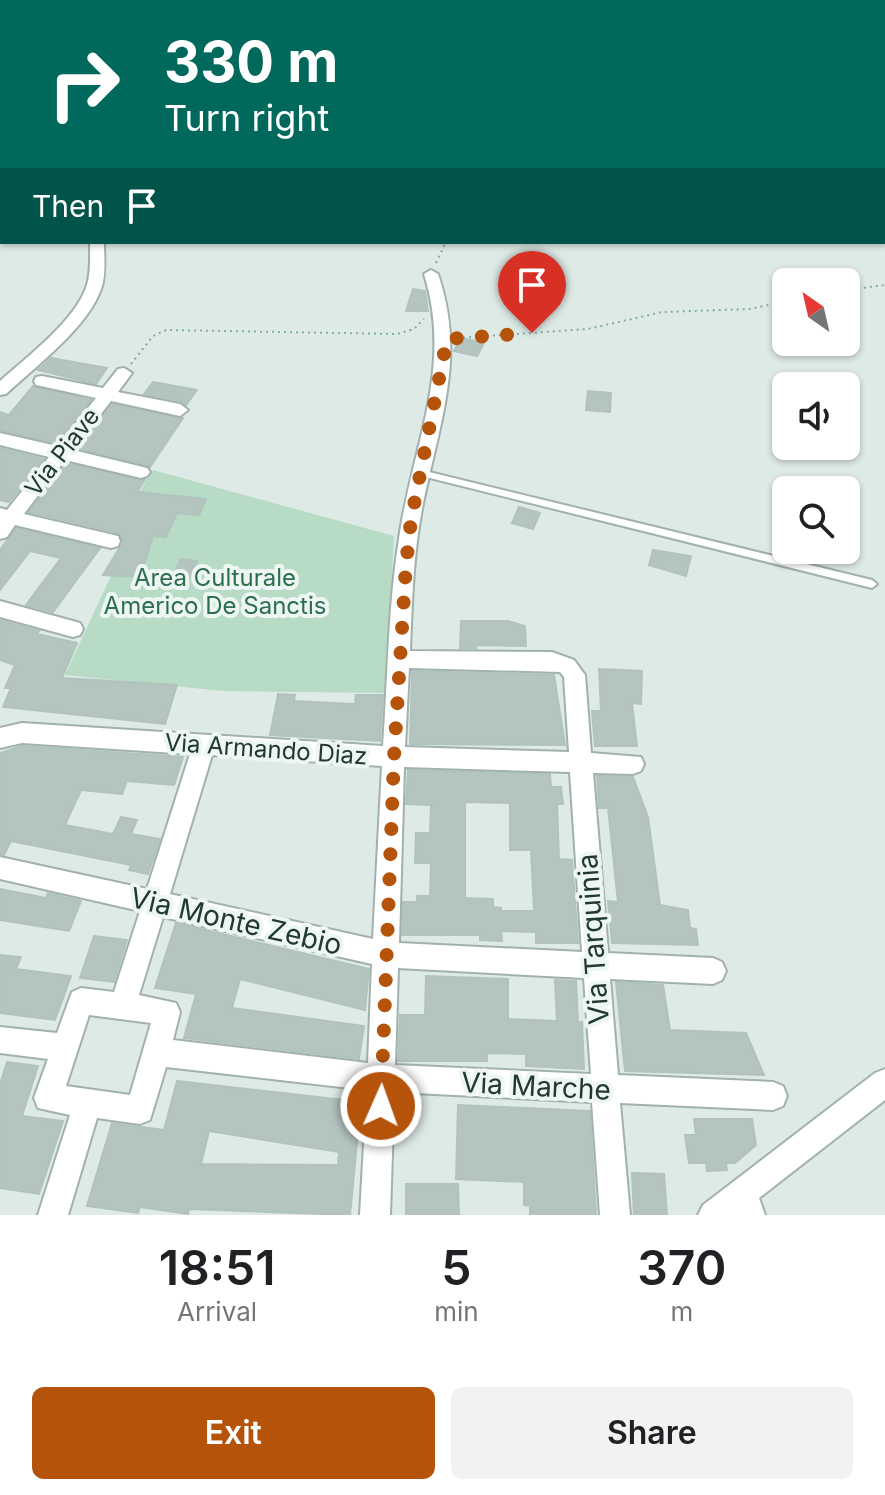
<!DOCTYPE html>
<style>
:root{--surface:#fff;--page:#f2f2f2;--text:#202124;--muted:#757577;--accent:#b45309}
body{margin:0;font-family:Inter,sans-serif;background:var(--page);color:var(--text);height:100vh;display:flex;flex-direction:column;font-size:30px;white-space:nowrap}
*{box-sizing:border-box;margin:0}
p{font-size:26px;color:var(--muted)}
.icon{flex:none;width:44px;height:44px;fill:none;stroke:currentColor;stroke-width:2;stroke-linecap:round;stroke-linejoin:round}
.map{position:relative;height:1215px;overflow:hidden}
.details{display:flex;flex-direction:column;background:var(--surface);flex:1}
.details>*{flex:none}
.hud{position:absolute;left:0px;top:0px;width:886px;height:244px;box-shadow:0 2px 6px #0004;background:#00695c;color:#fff;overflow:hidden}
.needle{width:52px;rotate:326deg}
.tools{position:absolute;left:772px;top:268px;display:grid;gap:16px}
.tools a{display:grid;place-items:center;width:88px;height:88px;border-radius:12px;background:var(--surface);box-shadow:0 2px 6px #0004;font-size:40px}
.pin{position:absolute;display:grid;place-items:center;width:68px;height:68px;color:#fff;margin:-82px -34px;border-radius:50% 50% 50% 0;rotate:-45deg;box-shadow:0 0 8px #0007}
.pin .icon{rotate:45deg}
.me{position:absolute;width:88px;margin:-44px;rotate:2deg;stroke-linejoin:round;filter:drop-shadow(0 0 6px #0008)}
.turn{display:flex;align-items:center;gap:28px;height:168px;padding:0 32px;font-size:36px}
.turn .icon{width:104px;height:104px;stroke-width:2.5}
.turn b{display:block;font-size:56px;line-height:68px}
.then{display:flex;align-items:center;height:76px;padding:0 32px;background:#0003;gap:16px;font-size:30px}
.eta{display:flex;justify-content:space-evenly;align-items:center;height:136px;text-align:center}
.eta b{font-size:48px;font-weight:600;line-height:56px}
.action{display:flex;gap:16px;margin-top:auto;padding:16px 32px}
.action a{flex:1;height:92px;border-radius:12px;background:var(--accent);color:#fff;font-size:32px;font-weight:600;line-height:92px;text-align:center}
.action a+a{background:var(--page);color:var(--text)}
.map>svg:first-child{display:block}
.green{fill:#b7dbc5}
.building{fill:#b4c4bf;stroke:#b1c3be;stroke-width:2;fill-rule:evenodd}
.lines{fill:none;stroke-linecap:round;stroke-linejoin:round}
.lane-casing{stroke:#a1b1ad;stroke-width:4}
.street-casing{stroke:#a1b1ad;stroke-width:4}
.path{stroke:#7fada4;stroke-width:2;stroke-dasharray:2 4;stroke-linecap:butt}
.lane{fill:#fff;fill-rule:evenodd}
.street{fill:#fff;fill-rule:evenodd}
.route{stroke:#b45309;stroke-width:14;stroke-dasharray:0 25.2}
.labels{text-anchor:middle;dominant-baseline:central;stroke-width:8;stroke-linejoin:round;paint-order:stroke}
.street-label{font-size:24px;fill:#203935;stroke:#eef6f3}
.park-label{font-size:24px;fill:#2b6f4d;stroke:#eef6f3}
.near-street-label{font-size:28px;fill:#203935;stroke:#eef6f3}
</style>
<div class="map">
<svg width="885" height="1215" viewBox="0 0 885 1215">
<rect width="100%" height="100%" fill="#deeae6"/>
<path class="green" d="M153 470 394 536 386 693 223 691 65 675 128 539 113 535Z"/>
<path class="building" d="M413 289 425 291 428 311H406Z
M461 338 484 343 477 356 454 351Z
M51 358 107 368 96 384 38 370Z
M153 382 197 390 186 405 181 401 144 394Z
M33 386 91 400 56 443 0 430V412L9 415Z
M588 391 611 393 610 412 586 410Z
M112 404 183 418 150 467 78 448Z
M0 448 44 459 9 502 0 500Z
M66 463 145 480 137 492 206 499 199 515 177 513 166 537 153 536 140 577 103 575 123 542 119 533 29 512Z
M519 507 540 513 533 529 512 523Z
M16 528 100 548 53 612 26 605 61 558 30 551 0 590V550Z
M653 550 691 556 686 576 649 565Z
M181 559 197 561 187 583 171 580Z
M0 620 39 631 37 634 77 643 62 678 177 685 165 724 3 707 11 688H5L15 665 0 660Z
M461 621H508L525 626 526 646 476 645V648H460Z
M599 669 642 671 641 704 632 703 637 746H595L592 711H601Z
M412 671 554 675 565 745 410 744Z
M278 694 295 695 294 701 355 704 356 695H383L380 741 270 735Z
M22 746 183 757 174 785 127 781 122 794 81 790 65 825 113 834 121 817 137 820 131 834 160 839 148 874 129 870 131 865 11 841 4 855 0 854V753Z
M408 770 550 774 551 787H561L563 804H557L559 859 572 860 578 943H536V932L501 931 502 941 480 940V935H402L403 902H417V896H430L431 863H415L416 833H430L431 805 406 804ZM465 802 510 803V850H531L534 911H501V908L493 907V899L465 898Z
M597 776 633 777 648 817 660 905 688 910 690 928 696 929 698 945 612 943 608 901 618 902 608 808H599Z
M0 889 46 898 48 893 81 901 69 931 0 920Z
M176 923 369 969 365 1010 240 979 232 1008 364 1026 359 1059 184 1038 196 994 155 988Z
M94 936 127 940 114 982 80 978Z
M0 955 21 957 16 969 71 976 55 1020 0 1013Z
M426 976 508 979V1019L557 1021 555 980 576 981 578 1022H582L584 1069 526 1066V1054L487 1053V1061H398L400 1015H425Z
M616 982 663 985 670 1030 746 1033 764 1075 625 1071Z
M7 1062 38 1066 22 1116 63 1121 39 1194 0 1188V1084Z
M177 1081 361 1102 350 1215 189 1209 188 1214 140 1207 138 1213 87 1206 112 1123 164 1130ZM209 1131 339 1152 338 1165 201 1164Z
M458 1105 590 1111 596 1215H530V1206L524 1205V1182L456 1179Z
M694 1119H752L756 1145 735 1163H726L727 1170 707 1171 706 1163H689L685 1135H696Z
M632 1173 664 1174 667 1215H634Z
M406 1184H458L459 1215H406Z"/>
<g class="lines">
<g class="lane-casing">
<path id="lane" d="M421 470 872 580 877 584 872 588 418 475 417 473Z"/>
</g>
<g class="street-casing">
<path id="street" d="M90 242H104C104 256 106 272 102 286 90 326 36 366 6 394L0 395V381C27 357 76 320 87 285 91 272 90 256 90 242Z
M431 270 438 274C467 358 438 426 422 509 413 556 412 603 410 651L552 652 574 660 585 675 591 753 641 757 644 764 641 771 633 774 593 773 608 953 713 958 722 962 726 971 722 980 713 984 610 979 618 1075 773 1082 783 1086 787 1096 783 1106 773 1110 620 1103 630 1215H600L592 1102 394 1092 390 1215H360L367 1090 166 1067 150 1120 140 1124 97 1118 68 1215H38L70 1115 38 1108 34 1098 48 1059 0 1053V1027L57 1033 72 992 81 988 114 992 140 911 0 879V857L147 889 190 754 22 743 0 748V728L22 723 383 746C388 675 388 603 400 532 414 442 453 366 424 274ZM409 668 560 672 564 677 569 752 405 747ZM212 755 382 766 373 939 170 894ZM404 767 570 772 582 952 399 943ZM163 917 372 964 368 1063 173 1040 180 1012 176 1003 139 995ZM398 968 584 978 591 1074 395 1065ZM89 1015 151 1023 130 1095 66 1086Z
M124 368 132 373 118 392 180 404 188 410 180 416 111 401 73 450 147 468 150 472 147 476 141 478 65 460 24 514 118 536 120 541 118 546 111 548 15 525 7 537 0 539V508L7 510 49 457 0 445V433L57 446 96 398 36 385 34 381 36 377 42 376 103 388 118 369Z
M0 601 80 623 83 629 80 635 73 637 0 617Z
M885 1069V1100L759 1198 765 1215H698L703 1205 875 1073Z"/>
</g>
<path class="path" d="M436 263 446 242
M846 290 885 285
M457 338 588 329 662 312 750 309 786 301
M131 364 153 336 166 330 397 334 414 329 424 319"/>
<use href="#lane" class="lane"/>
<use href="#street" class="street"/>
</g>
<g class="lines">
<path class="route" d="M381 1106 394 757 406 565 411 520 447 339 532 333"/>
</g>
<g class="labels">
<g class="street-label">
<text transform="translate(62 452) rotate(-52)">Via Piave</text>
<text transform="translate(266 749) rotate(4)">Via Armando Diaz</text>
</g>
<g class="park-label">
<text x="215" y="577">Area Culturale<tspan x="215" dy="28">Americo De Sanctis</tspan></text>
</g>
<g class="near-street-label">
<text transform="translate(236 921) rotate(13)">Via Monte Zebio</text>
<text transform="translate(593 939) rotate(-94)">Via Tarquinia</text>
<text transform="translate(536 1086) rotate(3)">Via Marche</text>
</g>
</g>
</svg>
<div class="tools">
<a><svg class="needle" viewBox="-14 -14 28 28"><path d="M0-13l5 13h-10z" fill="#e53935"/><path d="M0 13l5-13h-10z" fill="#757577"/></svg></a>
<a><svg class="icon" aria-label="sound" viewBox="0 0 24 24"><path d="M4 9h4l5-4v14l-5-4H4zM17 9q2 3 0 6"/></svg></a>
<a><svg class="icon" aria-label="search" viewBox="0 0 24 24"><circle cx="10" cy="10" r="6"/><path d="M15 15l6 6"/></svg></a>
</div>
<div class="pin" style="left:532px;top:333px;background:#d93025"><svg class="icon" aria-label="arrive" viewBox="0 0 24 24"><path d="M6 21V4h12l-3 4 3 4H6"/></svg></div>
<svg class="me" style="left:381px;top:1106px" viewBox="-20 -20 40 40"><circle r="17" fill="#b45309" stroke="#fff" stroke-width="3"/><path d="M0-11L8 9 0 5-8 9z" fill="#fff"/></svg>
<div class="hud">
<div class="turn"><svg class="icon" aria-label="right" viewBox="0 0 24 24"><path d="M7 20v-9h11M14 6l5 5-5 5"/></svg><div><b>330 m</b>Turn right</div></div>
<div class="then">Then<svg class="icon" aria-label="arrive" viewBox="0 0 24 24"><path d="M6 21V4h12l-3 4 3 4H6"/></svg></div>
</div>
</div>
<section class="details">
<div class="eta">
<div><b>18:51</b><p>Arrival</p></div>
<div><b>5</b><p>min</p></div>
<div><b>370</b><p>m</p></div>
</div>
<div class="action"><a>Exit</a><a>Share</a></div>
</section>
